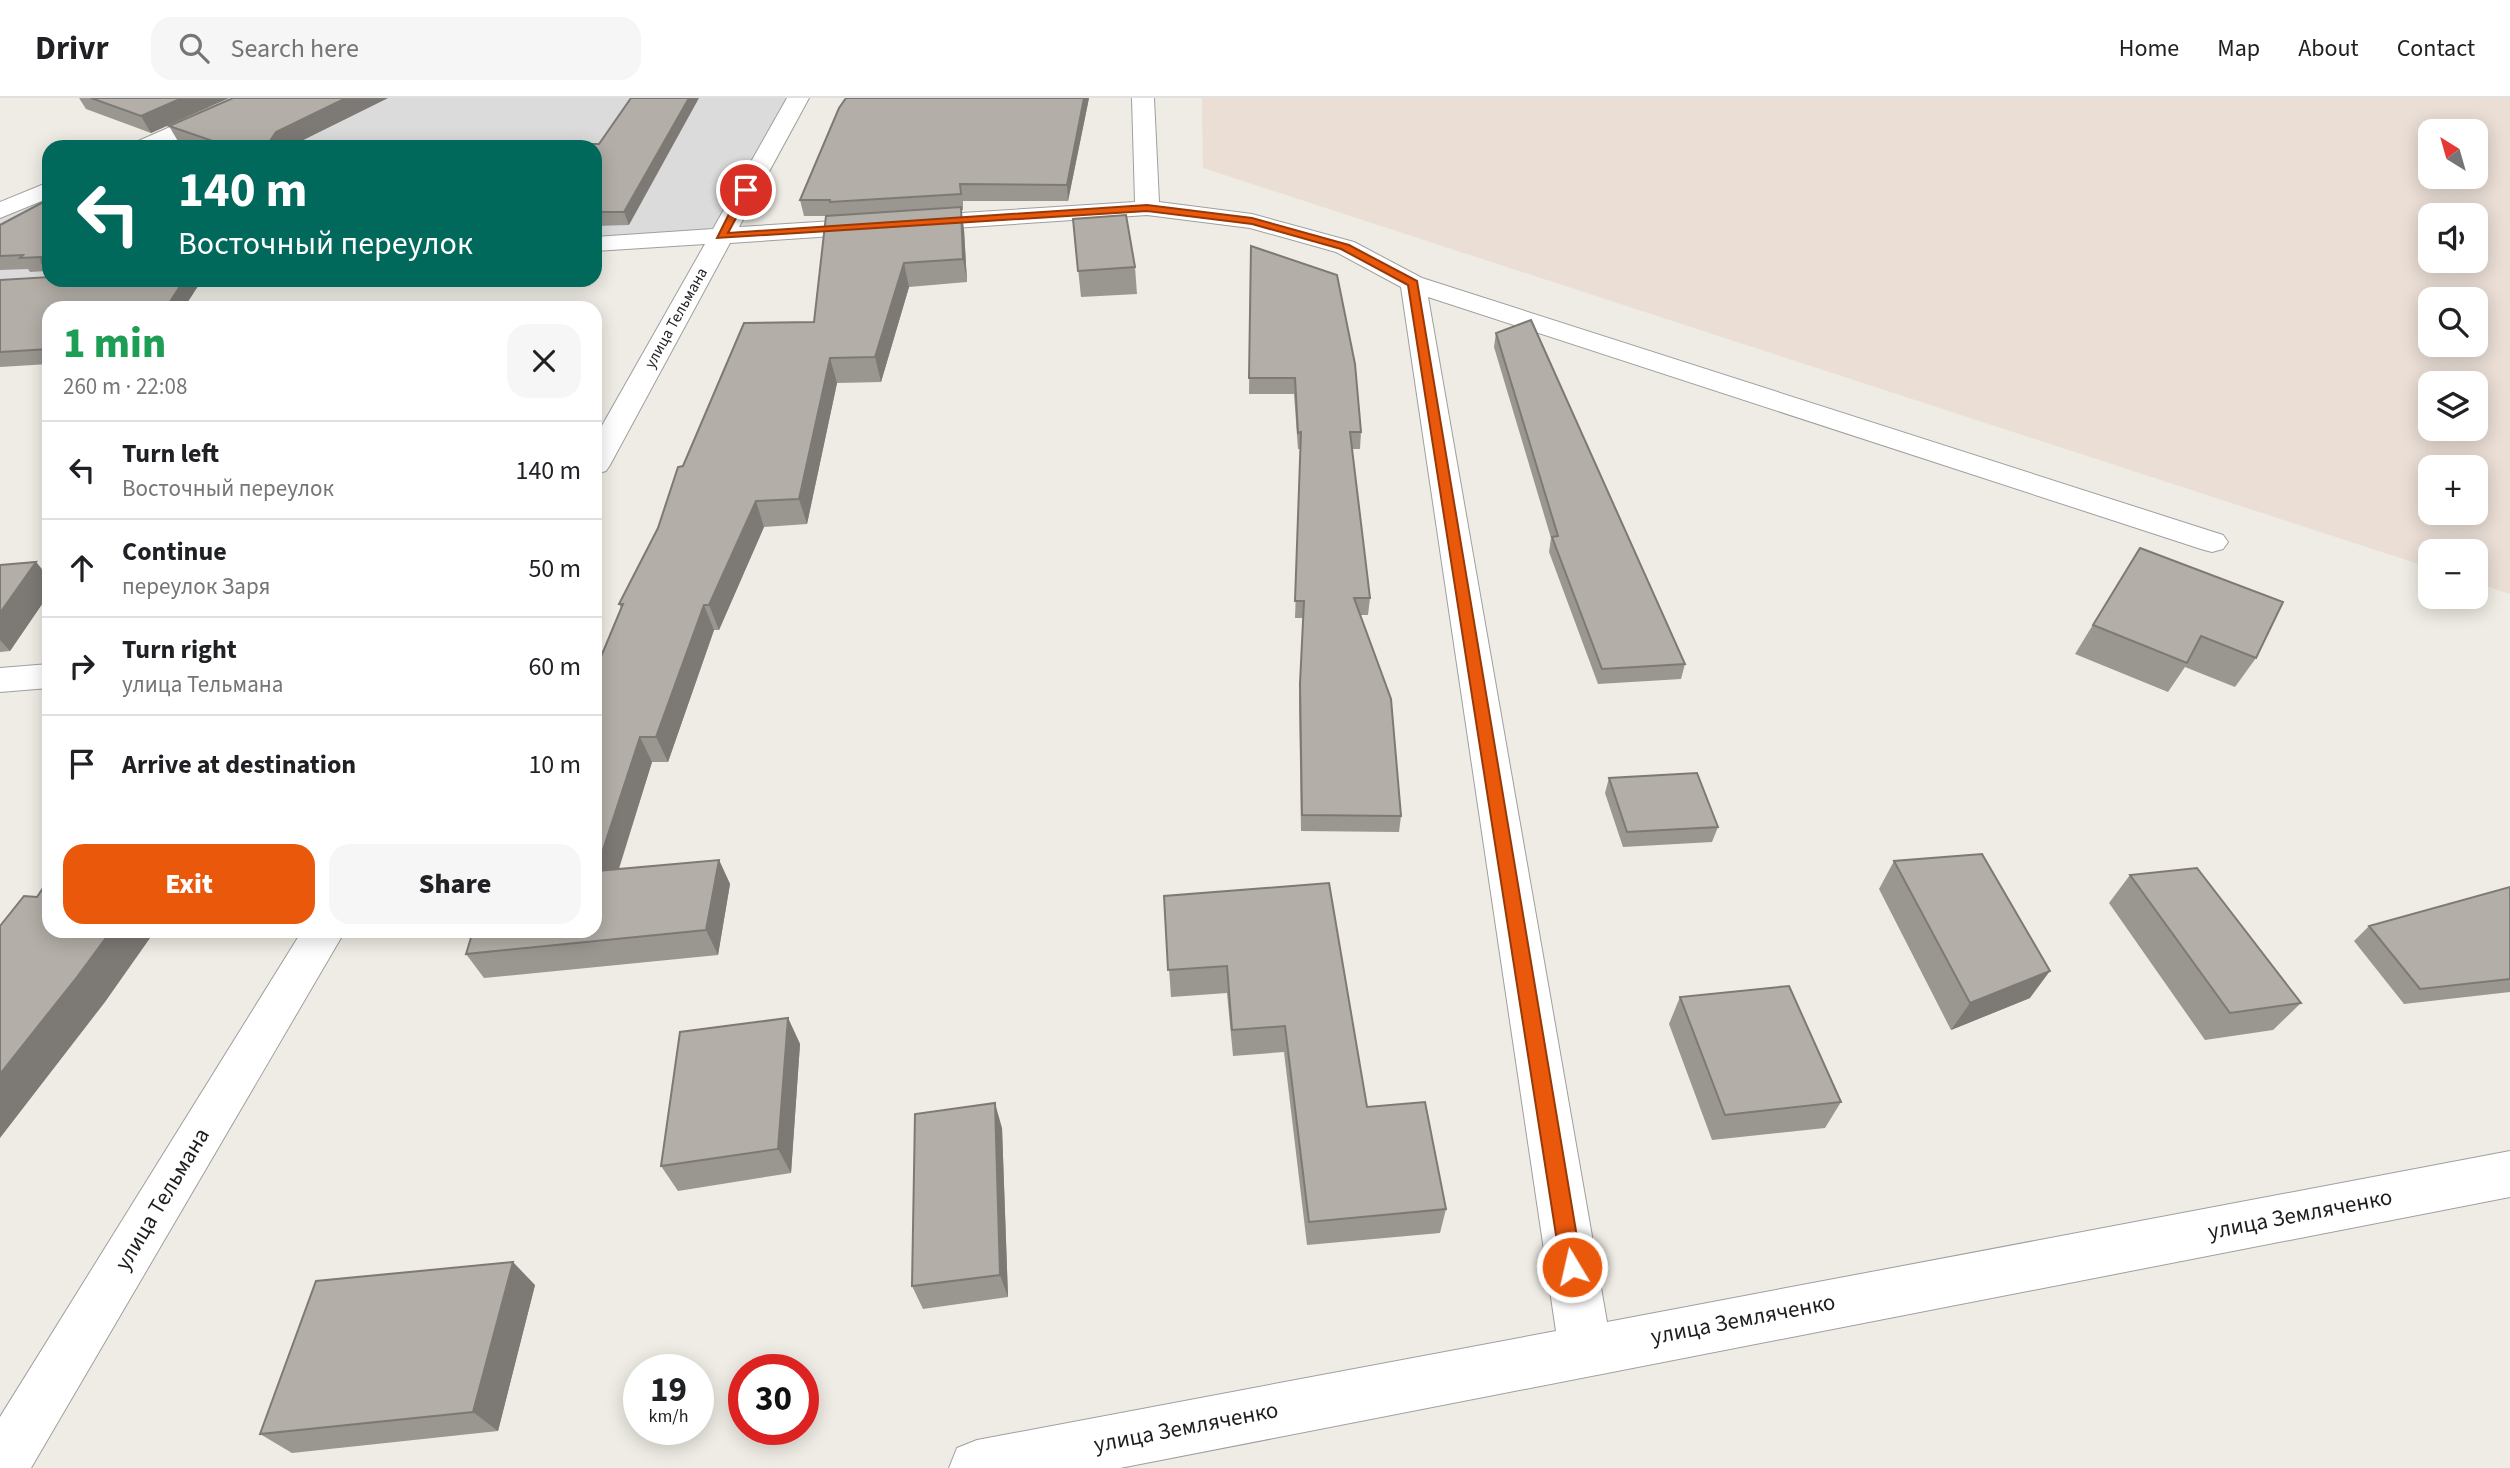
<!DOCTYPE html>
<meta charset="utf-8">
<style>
:root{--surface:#fff;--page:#f6f6f6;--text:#202124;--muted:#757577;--line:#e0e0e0;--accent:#ea580c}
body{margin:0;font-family:"Source Sans 3",sans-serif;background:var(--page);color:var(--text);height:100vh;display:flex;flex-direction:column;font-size:26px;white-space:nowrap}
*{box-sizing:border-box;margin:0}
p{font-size:23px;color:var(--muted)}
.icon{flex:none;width:38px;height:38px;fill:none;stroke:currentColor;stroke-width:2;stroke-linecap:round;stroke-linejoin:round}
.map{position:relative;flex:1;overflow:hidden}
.details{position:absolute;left:42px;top:203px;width:560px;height:637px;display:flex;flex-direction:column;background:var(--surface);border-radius:21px;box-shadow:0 4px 18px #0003}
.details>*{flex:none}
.guide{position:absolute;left:42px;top:42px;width:560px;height:147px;border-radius:21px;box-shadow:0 4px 18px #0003;background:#00695c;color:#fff;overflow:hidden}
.needle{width:46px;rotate:323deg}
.fabs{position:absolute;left:2418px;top:21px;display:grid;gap:14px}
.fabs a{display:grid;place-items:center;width:70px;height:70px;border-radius:14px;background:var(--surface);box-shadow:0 4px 18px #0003;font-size:35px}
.speed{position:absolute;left:623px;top:1256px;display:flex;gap:14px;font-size:35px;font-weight:700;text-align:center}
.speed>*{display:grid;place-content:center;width:91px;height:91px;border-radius:50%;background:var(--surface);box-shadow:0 4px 18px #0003;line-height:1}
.speed small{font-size:18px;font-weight:400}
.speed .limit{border:10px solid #d22;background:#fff;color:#111}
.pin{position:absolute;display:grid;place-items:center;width:60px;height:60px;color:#fff;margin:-30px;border:4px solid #fff;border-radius:50%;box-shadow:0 2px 7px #0007}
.me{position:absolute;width:77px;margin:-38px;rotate:351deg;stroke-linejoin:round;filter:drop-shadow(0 0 5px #0008)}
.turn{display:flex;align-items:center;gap:24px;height:147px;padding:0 21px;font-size:32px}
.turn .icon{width:91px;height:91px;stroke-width:2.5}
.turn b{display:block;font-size:49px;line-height:60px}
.round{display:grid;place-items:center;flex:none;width:74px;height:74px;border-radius:21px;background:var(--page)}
.head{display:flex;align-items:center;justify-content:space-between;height:119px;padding:0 21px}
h1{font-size:42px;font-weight:800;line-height:52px;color:#1e9e55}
.action{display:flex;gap:14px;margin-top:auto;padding:14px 21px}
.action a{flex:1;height:80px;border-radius:21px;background:var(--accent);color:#fff;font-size:28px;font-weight:800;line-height:80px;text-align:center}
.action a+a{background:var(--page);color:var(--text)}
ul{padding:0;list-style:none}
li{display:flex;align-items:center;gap:21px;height:98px;padding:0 21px;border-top:2px solid var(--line)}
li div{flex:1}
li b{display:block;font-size:26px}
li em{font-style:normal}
header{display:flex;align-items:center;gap:42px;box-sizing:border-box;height:98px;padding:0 35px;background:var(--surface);border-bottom:2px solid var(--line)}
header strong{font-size:33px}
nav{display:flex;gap:38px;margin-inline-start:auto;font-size:24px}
.search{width:490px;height:63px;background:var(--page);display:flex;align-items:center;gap:18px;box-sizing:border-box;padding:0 24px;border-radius:21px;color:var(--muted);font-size:26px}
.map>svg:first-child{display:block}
.residential{fill:#dcdbdb}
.military{fill:#eaded5;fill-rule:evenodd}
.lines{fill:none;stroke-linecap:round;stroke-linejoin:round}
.minor-casing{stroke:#9f9f9f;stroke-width:2}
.minor{fill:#fff;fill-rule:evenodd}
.wall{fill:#9a9690}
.shaded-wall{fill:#7d7a75}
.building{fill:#b3aea7;stroke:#7d7a75;stroke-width:2}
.route{fill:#ea580c;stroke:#983908;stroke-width:2}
.labels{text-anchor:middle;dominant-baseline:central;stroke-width:5;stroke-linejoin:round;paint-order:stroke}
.far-street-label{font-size:16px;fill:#1e1e1e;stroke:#fff}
.near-street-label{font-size:23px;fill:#1e1e1e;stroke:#fff}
</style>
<header>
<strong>Drivr</strong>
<div class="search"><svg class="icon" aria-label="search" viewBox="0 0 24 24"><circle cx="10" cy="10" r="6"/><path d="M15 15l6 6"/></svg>Search here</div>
<nav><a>Home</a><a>Map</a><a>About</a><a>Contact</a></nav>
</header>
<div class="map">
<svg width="2510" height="1370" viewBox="0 0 2510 1370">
<rect width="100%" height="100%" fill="#eeece4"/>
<path class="residential" d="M265 0H788L712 134 595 141V49H155Z
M49 97V178L0 181V118Z"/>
<path class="military" d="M1202 0H2510V496L2476 485V453H2431V470L1203 70ZM2431 33H2476V79H2431ZM2476 117V163H2431V117ZM2476 201V247H2431V201ZM2431 285H2476V331H2431ZM2476 369V415H2431V369Z"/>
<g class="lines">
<g class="minor-casing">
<path id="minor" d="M236 0H265L262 5 163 49H133L136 44Z
M787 0H809L739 129 1135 104 1132 0H1154L1159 104 1252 116 1354 144 1422 180 2223 437 2228 444 2223 451 2212 454 2201 451 1428 199 1607 1224 2510 1053V1099L1120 1370H949L957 1350 977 1342 1556 1233 1401 189 1336 154 1250 130 1147 117 730 145 610 367 606 373 595 376V340L705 146 595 153V139L713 131Z
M49 84V100L0 120V104Z
M49 566V590L0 594V570Z
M302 833H345L31 1370H0V1319Z"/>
</g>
<use href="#minor" class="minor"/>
</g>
<path class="wall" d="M79 0H229L151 35 86 11Z
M388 0 289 49H191L179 45 169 28Z
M631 0 629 127 595 128V49L599 46Z
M846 0H1089L1068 103H963V112H961L964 132 967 184 909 189 881 284 837 285 807 426 764 429 719 532H714L668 664H652L619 771 719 762 730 786 718 857 484 880 466 856 595 833 621 510 619 506 658 430 683 368 814 224 826 118H804L800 102Z
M49 101V176L47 173 30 174 28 171 0 172V127Z
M1073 121 1135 169 1137 196 1081 199Z
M1251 148 1361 334 1360 351H1352L1370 500 1368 517H1360L1401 718 1399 734 1301 733 1299 603 1303 520H1295L1301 351H1298L1294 296H1249Z
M0 182 49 210V266L0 269Z
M1496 235 1685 566 1681 581 1598 586 1549 454 1551 440 1494 249Z
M2140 450 2256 560 2235 589 2185 569 2168 594 2075 556Z
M36 464 49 480V496L10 553 0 554V467Z
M1609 680 1718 729 1712 744 1623 749 1605 695Z
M1894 763 2030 900 1951 932 1879 791Z
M2130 777 2301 905 2273 932 2205 942 2109 805Z
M2510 789V894L2404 906 2354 843 2369 828Z
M1164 798 1367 1009 1446 1111 1440 1135 1307 1147 1284 954 1233 958 1227 895 1171 899Z
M1680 899 1841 1004 1825 1030 1712 1042 1669 926Z
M788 920 800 946 791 1075 678 1093 661 1068Z
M1002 1030 1008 1199 923 1211 912 1188Z
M535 1187 498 1333 292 1355 260 1336Z"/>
<path class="shaded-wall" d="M182 0H229L151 35 141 18Z
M346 0H388L289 49H266L276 34Z
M689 0H699L629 127 624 114Z
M1084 0H1089L1068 103 1067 87Z
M961 109 964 132 967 184 963 161Z
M904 165 909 189 881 284 875 259Z
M184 182H202L184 210H166Z
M830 260 837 285 807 426 799 401Z
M756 403 764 429 719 532 709 507Z
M36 464 49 480V496L10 553 0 542V515Z
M704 507 714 532 668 664 656 639Z
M640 639 652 664 610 798 596 773Z
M719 762 730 786 718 857 706 832Z
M111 833H155L105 904 0 1040V976Z
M2050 873 2030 900 1951 932 1970 905Z
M788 920 800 946 791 1075 778 1051Z
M995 1005 1002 1030 1008 1199 1000 1177Z
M513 1164 535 1187 498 1333 473 1314Z"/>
<path class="building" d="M91 0H182L141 18Z
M233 0H346L276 34 266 49H230L169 28Z
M631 0H689L624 114H595V49H572L574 46H599Z
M846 0H1084L1067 87 960 86 961 96 830 104V102H800L839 10Z
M49 101V166L42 165 41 159 20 160 23 157 0 158V127Z
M961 109 963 161 904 165 875 259 830 260 799 401 756 403 709 507H704L656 639H640L596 773 719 762 706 832 466 856 473 833H595V573L623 506H619L658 430 678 369 683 368 744 225 814 224 826 118Z
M1126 117 1135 169 1078 173 1073 121Z
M1251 148 1337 177 1355 266 1361 334H1350L1370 500H1354L1391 601 1401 718 1302 717 1300 586 1304 503H1295L1301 334 1298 335 1295 280H1249Z
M49 179V182H184L166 210H49V251L0 254V182Z
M1531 222 1685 566 1602 571 1552 439 1558 438 1496 235Z
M2140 450 2283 504 2256 560 2201 538 2187 565 2093 527Z
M36 464 0 515V467Z
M1697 675 1718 729 1627 734 1609 680Z
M1982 756 2050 873 1970 905 1894 763Z
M2197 770 2301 905 2230 915 2130 777Z
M49 781V833H111L77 879 0 976V828L24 798 37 799Z
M1329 785 1367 1009 1425 1004 1446 1111 1309 1124 1285 928 1232 932 1227 868 1168 872 1164 798Z
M2510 789V881L2420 891 2369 828Z
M1789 888 1841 1004 1725 1017 1680 899Z
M788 920 778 1051 661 1068 680 934Z
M995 1005 1000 1177 912 1188 915 1016Z
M513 1164 473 1314 260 1336 316 1183Z"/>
<path class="route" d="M746 89 751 92 728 135 1147 107 1252 120 1349 147 1417 183 1582 1169 1579 1177 1572 1180 1564 1177 1561 1169 1408 187 1341 151 1252 126 1147 113 717 140 741 92Z"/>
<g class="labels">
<g class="far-street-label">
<text transform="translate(676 220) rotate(-61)">улица Тельмана</text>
</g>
<g class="near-street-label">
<text transform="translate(162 1101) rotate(-59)">улица Тельмана</text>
<text transform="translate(2300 1116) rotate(-11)">улица Земляченко</text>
<text transform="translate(1743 1221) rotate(-11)">улица Земляченко</text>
<text transform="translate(1186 1329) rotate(-11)">улица Земляченко</text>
</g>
</g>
</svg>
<div class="fabs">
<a><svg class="needle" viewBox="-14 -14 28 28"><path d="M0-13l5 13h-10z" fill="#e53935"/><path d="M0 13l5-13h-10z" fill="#757577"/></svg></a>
<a><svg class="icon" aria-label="sound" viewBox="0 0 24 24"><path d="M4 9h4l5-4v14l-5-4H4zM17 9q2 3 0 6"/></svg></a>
<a><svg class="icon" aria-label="search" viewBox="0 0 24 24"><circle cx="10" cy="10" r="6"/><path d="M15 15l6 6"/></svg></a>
<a><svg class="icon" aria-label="layers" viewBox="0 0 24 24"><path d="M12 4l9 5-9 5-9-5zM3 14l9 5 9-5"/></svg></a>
<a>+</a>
<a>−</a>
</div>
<div class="speed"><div>19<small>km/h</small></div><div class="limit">30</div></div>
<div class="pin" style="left:746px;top:92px;background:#d93025"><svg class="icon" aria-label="arrive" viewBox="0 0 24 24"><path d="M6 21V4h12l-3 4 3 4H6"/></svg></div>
<svg class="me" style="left:1572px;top:1169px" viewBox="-20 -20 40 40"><circle r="17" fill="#ea580c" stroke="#fff" stroke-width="3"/><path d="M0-11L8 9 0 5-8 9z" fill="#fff"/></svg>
<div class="guide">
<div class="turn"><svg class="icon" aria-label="left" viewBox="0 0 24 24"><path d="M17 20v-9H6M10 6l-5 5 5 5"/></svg><div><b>140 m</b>Восточный переулок</div></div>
</div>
<section class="details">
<div class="head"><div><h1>1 min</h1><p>260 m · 22:08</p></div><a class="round"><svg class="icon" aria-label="close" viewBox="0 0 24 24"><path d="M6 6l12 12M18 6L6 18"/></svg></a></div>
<ul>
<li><svg class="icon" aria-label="left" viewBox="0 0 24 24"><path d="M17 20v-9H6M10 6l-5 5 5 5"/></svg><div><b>Turn left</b><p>Восточный переулок</p></div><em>140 m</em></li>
<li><svg class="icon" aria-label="ahead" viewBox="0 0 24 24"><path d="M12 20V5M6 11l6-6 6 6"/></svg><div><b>Continue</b><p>переулок Заря</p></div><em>50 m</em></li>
<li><svg class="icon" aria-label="right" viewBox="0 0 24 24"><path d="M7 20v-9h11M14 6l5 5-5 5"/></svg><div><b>Turn right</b><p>улица Тельмана</p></div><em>60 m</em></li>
<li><svg class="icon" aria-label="arrive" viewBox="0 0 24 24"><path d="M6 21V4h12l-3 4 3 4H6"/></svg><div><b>Arrive at destination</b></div><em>10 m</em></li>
</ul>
<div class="action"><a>Exit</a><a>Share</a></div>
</section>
</div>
